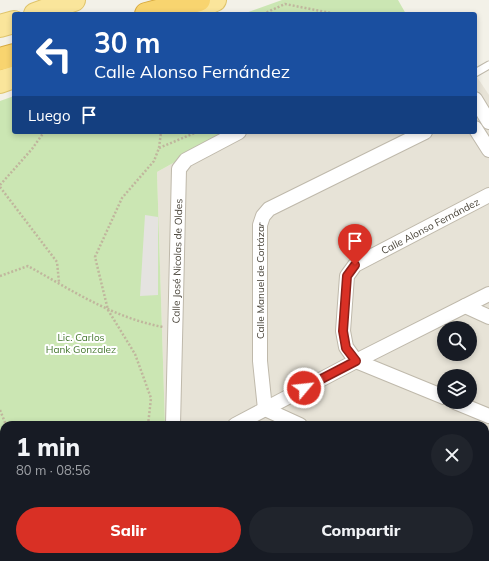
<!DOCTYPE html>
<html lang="es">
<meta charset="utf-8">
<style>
:root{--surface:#171b24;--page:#20242c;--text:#f1f3f6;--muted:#9ea1a6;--accent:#d93025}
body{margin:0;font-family:Mulish,sans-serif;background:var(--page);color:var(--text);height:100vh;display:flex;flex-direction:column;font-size:15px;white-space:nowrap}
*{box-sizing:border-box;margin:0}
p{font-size:13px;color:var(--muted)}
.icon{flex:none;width:22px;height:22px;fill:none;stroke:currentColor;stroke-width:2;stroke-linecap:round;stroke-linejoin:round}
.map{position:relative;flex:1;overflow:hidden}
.side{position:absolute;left:0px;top:421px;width:489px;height:140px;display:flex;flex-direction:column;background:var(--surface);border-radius:12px 12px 0 0;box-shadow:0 2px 6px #0003}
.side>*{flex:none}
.top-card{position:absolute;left:12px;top:12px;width:465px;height:122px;border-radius:4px;box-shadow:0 2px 6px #0003;background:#1a4fa0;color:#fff;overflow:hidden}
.tools{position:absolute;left:437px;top:321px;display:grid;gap:8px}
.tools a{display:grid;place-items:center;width:40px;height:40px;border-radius:50%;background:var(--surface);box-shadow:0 2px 6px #0003;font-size:20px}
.pin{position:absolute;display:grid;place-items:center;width:34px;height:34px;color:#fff;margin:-41px -17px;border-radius:50% 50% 50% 0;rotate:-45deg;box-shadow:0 0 4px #0007}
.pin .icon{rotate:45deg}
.me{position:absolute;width:44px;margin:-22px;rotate:62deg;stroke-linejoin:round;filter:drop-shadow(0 0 3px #0008)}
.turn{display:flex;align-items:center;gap:14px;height:84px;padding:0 16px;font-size:18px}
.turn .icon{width:52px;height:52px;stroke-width:2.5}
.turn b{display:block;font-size:28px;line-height:34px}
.then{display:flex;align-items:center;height:38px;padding:0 16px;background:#0003;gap:8px;font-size:15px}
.round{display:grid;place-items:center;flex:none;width:42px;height:42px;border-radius:21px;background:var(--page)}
.overview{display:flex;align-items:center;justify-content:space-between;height:68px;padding:0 16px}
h1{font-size:24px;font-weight:800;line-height:30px}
.primary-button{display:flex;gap:8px;margin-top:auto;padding:8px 16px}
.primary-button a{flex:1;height:46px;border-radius:24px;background:var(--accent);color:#fff;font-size:16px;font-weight:800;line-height:46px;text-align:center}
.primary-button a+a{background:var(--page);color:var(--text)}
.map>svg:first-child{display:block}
.residential{fill:#e7e3d7;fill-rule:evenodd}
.green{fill:#cbe6b3}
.parking{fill:#e5e3e0}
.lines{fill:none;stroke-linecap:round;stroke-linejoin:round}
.lane-casing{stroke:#bfb9ab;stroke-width:9}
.street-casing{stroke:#bfb9ab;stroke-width:16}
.secondary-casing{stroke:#d1c69a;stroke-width:21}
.primary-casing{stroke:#dfc46b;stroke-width:24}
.highway-casing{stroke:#d7aa3f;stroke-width:24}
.path{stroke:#c0b69d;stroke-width:2.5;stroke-dasharray:2 2;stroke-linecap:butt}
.lane{stroke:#fff;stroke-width:7}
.street{stroke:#fff;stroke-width:14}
.secondary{stroke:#fcf4ca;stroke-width:19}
.primary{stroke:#fae59b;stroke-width:22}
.highway{stroke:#f8d46f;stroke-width:22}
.rail{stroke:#979797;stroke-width:3;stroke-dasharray:5 5;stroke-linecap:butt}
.route-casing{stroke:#8d1f18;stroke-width:10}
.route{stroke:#d93025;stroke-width:7}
.labels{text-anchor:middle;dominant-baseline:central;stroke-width:4;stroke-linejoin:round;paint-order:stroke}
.street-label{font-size:10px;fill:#474237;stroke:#fff}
.park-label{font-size:10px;fill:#43762d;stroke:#fff}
</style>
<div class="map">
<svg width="489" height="561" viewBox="0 0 489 561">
<rect width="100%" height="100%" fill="#f3f1e8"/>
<path class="residential" d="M475 74 489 95V561H169V557H485V425H165L157 172 229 132H475ZM444 328H470V354H444ZM444 376H470V402H444Z"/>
<path class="green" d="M282 0H398L406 14H243Z
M14 96V132H229L157 172 165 425H4V492L0 490V101Z
M145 557H169V561H153Z"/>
<path class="parking" d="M145 215 158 217V295L140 296Z"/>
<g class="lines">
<g class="lane-casing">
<path id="lane" d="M475 73 489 65"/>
</g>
<g class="street-casing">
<g id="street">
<path d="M475 99 489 122"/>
<path d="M475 128 489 150"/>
<path d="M465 306 489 317"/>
<path id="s1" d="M444 397 356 361 346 347 343 331 347 276 355 265 489 195"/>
<path d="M455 402 489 416"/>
<path id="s2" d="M173 425 179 169 186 160 239 132"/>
<path d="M235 425 356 361 489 294"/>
<path id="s3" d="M300 425 265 409 260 361V225L263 216 269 209 425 132"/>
<path d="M485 507 489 509"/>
<path d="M377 557 386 561"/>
</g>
</g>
<g class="secondary-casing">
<path id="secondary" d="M0 532 4 531"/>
</g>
<g class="primary-casing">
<path id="primary" d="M35 14 74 0
M182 14 215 0
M0 26 14 22
M0 82 14 77"/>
</g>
<g class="highway-casing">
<path id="highway" d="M146 14 199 0
M0 59 14 55
M0 512 4 514
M0 550 4 548
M93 557 101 561"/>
</g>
<path class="path" d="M263 14 285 4 336 14
M159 148 197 132
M0 185 32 149 44 132
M0 187 57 262 59 282
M0 276 28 266C71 290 114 318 163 327
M0 410 6 425
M148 425 151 398 135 354 108 310 95 257 122 198 154 161 159 148 161 132
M156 561V557"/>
<use href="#lane" class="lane"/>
<use href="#street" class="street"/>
<use href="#secondary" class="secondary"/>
<use href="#primary" class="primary"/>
<use href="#highway" class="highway"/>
<path class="rail" d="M0 558 7 561"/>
</g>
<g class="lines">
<g class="route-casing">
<path id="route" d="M304 388 356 361 346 348 343 331 347 276 355 265"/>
</g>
<use href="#route" class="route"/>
</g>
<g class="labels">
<g class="street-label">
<text stroke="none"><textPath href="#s1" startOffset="282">Calle Alonso Fernández</textPath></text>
<text stroke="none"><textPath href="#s2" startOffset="164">Calle José Nicolas de Oldes</textPath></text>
<text stroke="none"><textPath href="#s3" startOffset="167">Calle Manuel de Cortázar</textPath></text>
</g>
<g class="park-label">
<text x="81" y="337">Lic. Carlos<tspan x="81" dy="12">Hank Gonzalez</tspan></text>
</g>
</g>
</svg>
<div class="tools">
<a><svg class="icon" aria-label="search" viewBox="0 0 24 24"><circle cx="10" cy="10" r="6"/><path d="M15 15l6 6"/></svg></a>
<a><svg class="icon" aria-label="layers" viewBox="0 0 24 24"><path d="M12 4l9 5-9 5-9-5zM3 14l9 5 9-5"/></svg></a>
</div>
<div class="pin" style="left:355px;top:265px;background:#d93025"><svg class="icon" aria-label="arrive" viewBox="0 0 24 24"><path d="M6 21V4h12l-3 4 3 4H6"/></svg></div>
<svg class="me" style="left:304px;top:388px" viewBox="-20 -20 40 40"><circle r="17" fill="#d93025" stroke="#fff" stroke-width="3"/><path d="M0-11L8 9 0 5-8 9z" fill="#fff"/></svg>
<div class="top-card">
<div class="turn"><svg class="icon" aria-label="left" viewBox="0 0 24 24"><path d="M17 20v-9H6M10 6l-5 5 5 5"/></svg><div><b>30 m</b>Calle Alonso Fernández</div></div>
<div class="then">Luego<svg class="icon" aria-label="arrive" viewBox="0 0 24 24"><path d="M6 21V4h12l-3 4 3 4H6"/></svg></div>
</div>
<section class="side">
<div class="overview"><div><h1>1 min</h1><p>80 m · 08:56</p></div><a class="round"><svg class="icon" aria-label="close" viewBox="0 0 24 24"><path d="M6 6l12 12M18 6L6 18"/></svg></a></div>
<div class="primary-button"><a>Salir</a><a>Compartir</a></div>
</section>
</div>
